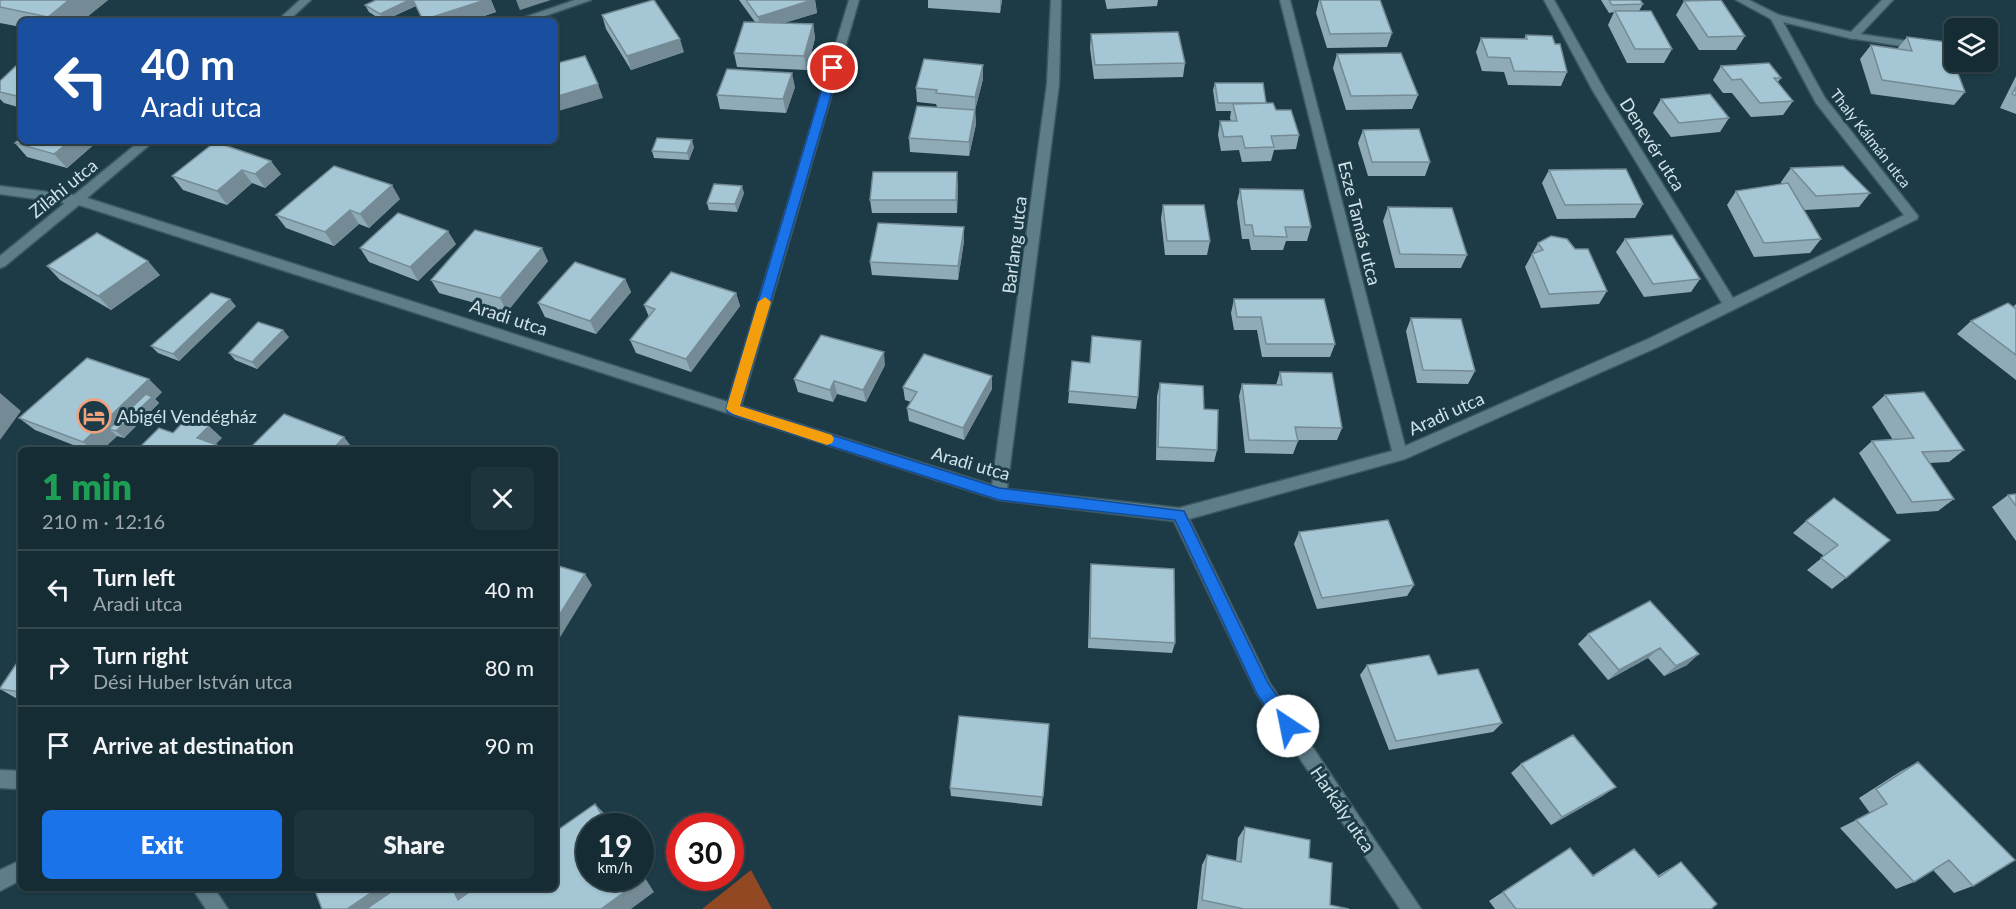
<!DOCTYPE html>
<meta charset="utf-8">
<style>
:root{--surface:#152c34;--page:#1e343c;--text:#f1f3f6;--muted:#9da7ac;--line:#34484f;--accent:#1a73e8}
body{margin:0;font-family:Lato,sans-serif;background:var(--page);color:var(--text);height:100vh;display:flex;flex-direction:column;font-size:22px;white-space:nowrap}
*{box-sizing:border-box;margin:0}
p{font-size:20px;color:var(--muted)}
.icon{flex:none;width:33px;height:33px;fill:none;stroke:currentColor;stroke-width:2;stroke-linecap:round;stroke-linejoin:round}
.map{position:relative;flex:1;overflow:hidden}
.drawer{position:absolute;left:18px;top:447px;width:540px;height:444px;display:flex;flex-direction:column;background:var(--surface);border-radius:9px;box-shadow:0 2px 4px #0004,0 0 0 2px var(--line)}
.drawer>*{flex:none}
.guide{position:absolute;left:18px;top:18px;width:540px;height:126px;border-radius:9px;box-shadow:0 2px 4px #0004,0 0 0 2px var(--line);background:#1a4fa0;color:#fff;overflow:hidden}
.fabs{position:absolute;left:1944px;top:18px;display:grid;gap:12px}
.fabs a{display:grid;place-items:center;width:54px;height:54px;border-radius:9px;background:var(--surface);box-shadow:0 2px 4px #0004,0 0 0 2px var(--line);font-size:30px}
.speed{position:absolute;left:576px;top:813px;display:flex;gap:12px;font-size:30px;font-weight:700;text-align:center}
.speed>*{display:grid;place-content:center;width:78px;height:78px;border-radius:50%;background:var(--surface);box-shadow:0 2px 4px #0004,0 0 0 2px var(--line);line-height:1}
.speed small{font-size:15px;font-weight:400}
.speed .limit{border:9px solid #d22;background:#fff;color:#111}
.pin{position:absolute;display:grid;place-items:center;width:51px;height:51px;color:#fff;margin:-26px;border:3px solid #fff;border-radius:50%;box-shadow:0 2px 6px #0007}
.me{position:absolute;width:66px;margin:-33px;rotate:326deg;stroke-linejoin:round;filter:drop-shadow(0 0 4px #0008)}
.turn{display:flex;align-items:center;gap:21px;height:126px;padding:0 24px;font-size:27px}
.turn .icon{width:78px;height:78px;stroke-width:2.5}
.turn b{display:block;font-size:42px;line-height:51px}
.round{display:grid;place-items:center;flex:none;width:63px;height:63px;border-radius:9px;background:var(--page)}
.head{display:flex;align-items:center;justify-content:space-between;height:102px;padding:0 24px}
h1{font-size:36px;font-weight:800;line-height:45px;color:#1e9e55}
.cta{display:flex;gap:12px;margin-top:auto;padding:12px 24px}
.cta a{flex:1;height:69px;border-radius:9px;background:var(--accent);color:#fff;font-size:24px;font-weight:800;line-height:69px;text-align:center}
.cta a+a{background:var(--page);color:var(--text)}
ul{padding:0;list-style:none}
li{display:flex;align-items:center;gap:18px;height:78px;padding:0 24px;border-top:2px solid var(--line)}
li div{flex:1}
li b{display:block;font-size:22px}
li em{font-style:normal}
.map>svg:first-child{display:block}
.water{fill:#924923}
.lines{fill:none;stroke-linecap:round;stroke-linejoin:round}
.service-casing{stroke:#3c5861;stroke-width:3}
.minor-casing{stroke:#3c5861;stroke-width:3}
.service{fill:#5d7d89;fill-rule:evenodd}
.minor{fill:#5d7d89;fill-rule:evenodd}
.wall{fill:#8eabb7}
.shaded-wall{fill:#748b95}
.building{fill:#a5c7d5;stroke:#748b95;stroke-width:1.5}
.route{fill:#1a73e8;stroke:#114b97;stroke-width:1.5}
.slow{fill:#f59e0b}
.labels{text-anchor:middle;dominant-baseline:central;stroke-width:6;stroke-linejoin:round;paint-order:stroke}
.far-street-label{font-size:15px;fill:#d0e2e8;stroke:#1c3b46}
.street-label{font-size:18px;fill:#d0e2e8;stroke:#1c3b46}
.poi-label{font-size:18px;fill:#d0e2e8;stroke:#1c3b46;text-anchor:start}
</style>
<div class="map">
<svg width="2016" height="909" viewBox="0 0 2016 909">
<rect width="100%" height="100%" fill="#1c3b46"/>
<path class="water" d="M751 870 772 909H702Z"/>
<g class="lines">
<g class="service-casing">
<path id="service" d="M1853 33 1921 43 1927 46 1921 49 1849 38V34Z"/>
</g>
<g class="minor-casing">
<path id="minor" d="M300 0H311L288 21H277Z
M575 0H591L530 21H514Z
M849 0H859L741 406 992 485 1047 84 1051 0H1061L1059 84 1007 489 1179 508 1392 451 1280 0H1290L1405 446 1648 339 1722 303 1593 91 1544 0H1554L1605 91 1733 298 1904 215 1816 103 1771 19 1736 0H1749L1779 15 1851 32 1882 0H1893L1857 38 1853 39 1783 22 1825 98 1918 216 1917 219 1658 347 1405 459 1189 519 1269 682 1421 909H1400L1257 694 1174 521 999 500 79 205 5 266 0 268V256L65 203 0 194V186L74 195 140 141H154L87 198 728 402Z
M0 770 21 771V789L0 788Z
M21 860V880L0 891V870Z
M192 888H214L228 909H206Z"/>
</g>
<use href="#service" class="service"/>
<use href="#minor" class="minor"/>
</g>
<path class="wall" d="M0 0H108L82 21H21V27L0 23Z
M376 0H491L496 12 469 21H423L416 6 383 21 369 12 365 5Z
M739 0H815L817 13 784 23 813 24 815 38 807 70 737 67 734 53 755 22Z
M928 0H1002L1000 13 928 8Z
M1105 0H1158L1157 6 1107 9Z
M1319 0 1392 33 1387 47 1327 48 1316 13Z
M1601 0H1640L1643 4 1639 11 1672 49 1664 63H1627L1608 25 1614 12 1609 13Z
M1684 1 1745 36 1736 50H1699L1676 15Z
M602 15 684 52 631 70 606 29Z
M1091 34 1185 63 1183 77 1094 79 1090 48Z
M1526 35 1567 72 1561 86 1508 85 1504 72 1482 71 1476 52 1481 38 1524 39Z
M1907 37 1965 92 1954 105 1871 94 1860 59 1871 45 1897 49Z
M1337 54 1418 95 1412 109 1346 110 1333 68Z
M983 65V79L975 110 976 124 969 156 910 152 909 138 937 107 936 104 917 102 916 88Z
M21 66V108L4 103 0 99V81Z
M1721 66 1781 78 1778 82 1793 101 1783 115 1751 117 1732 93H1723L1713 80Z
M2016 76V114L2000 108Z
M1215 83 1266 103 1276 110 1299 135 1296 149 1274 150 1271 161 1242 162 1239 150 1221 151 1218 135 1220 121H1231L1230 118 1231 111H1216L1213 90Z
M795 87 786 113 720 109 717 95Z
M1661 99 1729 118 1720 132 1671 137 1653 113Z
M1363 130 1430 162 1425 176H1368L1358 143Z
M21 141H98L67 168 27 157 15 143Z
M215 142 281 174 265 188 252 183 227 205 183 190 172 176Z
M694 147 689 160 654 158 652 151Z
M1791 168 1870 193 1859 207 1805 210 1801 205 1821 239 1810 253 1754 257 1727 205 1736 191 1782 184 1781 182Z
M1549 170 1643 204 1635 218 1557 219 1542 183Z
M958 185 957 213H872L870 200Z
M1240 189 1311 227 1307 241H1286L1283 250H1251L1249 239H1242L1237 202Z
M744 193 737 212 709 210 707 203Z
M400 199 369 228 359 224 334 246 286 228 276 215Z
M1163 205 1210 241 1207 255H1165L1161 219Z
M1388 207 1467 255 1461 268H1395L1383 221Z
M1625 239 1700 279 1691 292 1644 297 1616 252Z
M964 241 958 280 872 275 870 262Z
M1538 243 1607 291 1599 304 1541 308 1525 267Z
M456 244 418 281 369 262 360 248Z
M548 261 507 312 439 293 431 280Z
M47 266 160 275 111 310 60 280Z
M625 279 631 292 596 334 545 317 538 303Z
M736 293 740 306 691 372 636 353 630 340 649 317 644 305Z
M1234 299 1335 344 1330 357H1262L1257 330H1234L1231 313Z
M2016 304V380L1957 334 1971 321 2013 307Z
M236 306 179 361 158 353 151 346Z
M1411 318 1475 371 1468 384 1417 383 1406 331Z
M289 337 257 369 235 360 229 353Z
M1072 361 1090 363 1138 397 1136 409 1068 403Z
M885 365 866 402 837 394 833 402 798 392 794 379Z
M1280 372 1342 428 1337 440H1297L1298 441 1293 454 1245 453 1239 396 1242 384 1276 385Z
M1160 383 1204 409 1217 450 1214 462 1156 460 1157 396Z
M903 387 992 389 964 440 909 421 907 408 911 402 905 400Z
M162 392 155 399 159 403 124 438 117 436 102 450H86L35 430 19 418Z
M1885 395 1964 450 1949 462 1929 463 1954 499 1938 511 1897 514 1859 453 1872 441 1893 440 1872 407Z
M2016 494V541L1992 507 2008 495Z
M1806 521 1890 540 1846 578 1832 589 1807 570 1824 556 1793 533Z
M1299 532 1414 585 1407 596 1317 609 1294 544Z
M1091 564 1175 643 1172 653 1088 648 1090 575Z
M1650 601 1687 665 1664 676 1648 658 1608 680 1578 644 1588 634Z
M21 657V701L0 689Z
M1367 665 1438 675 1502 723 1493 732 1389 750 1360 675Z
M1049 724 1042 806 951 796 950 788Z
M1918 762 1973 886 1954 893 1933 870 1914 882 1896 889 1840 828 1870 813 1859 798 1901 771Z
M1521 764 1604 795 1551 825 1511 773Z
M1245 827 1309 858 1330 905 1349 909H1197L1202 865 1207 855 1236 861 1238 838Z
M1570 848 1593 875 1634 849 1657 876 1681 862 1711 909H1495L1489 901Z"/>
<path class="shaded-wall" d="M69 0H108L82 21H51L48 17Z
M409 0H416L418 5 383 21 380 14Z
M485 0H491L496 12 469 21H423V20Z
M516 0H551L520 10Z
M812 0H815L817 13 761 30 758 17Z
M1000 0H1002L1000 13Z
M813 24 815 38 807 70 804 56Z
M680 39 684 52 631 70 627 56Z
M983 65V79L975 110 976 124 969 156V142L975 110V97Z
M792 73 795 87 786 113 783 99Z
M598 84 603 98 555 112V97Z
M692 140 694 147 689 160 687 153Z
M70 141H98L67 168 54 154Z
M354 141H370L357 145Z
M271 161 281 174 265 188 255 174Z
M242 170 252 183 227 205 217 191Z
M957 172 958 185 957 213 956 200Z
M392 185 400 199 369 228 360 214Z
M742 186 744 193 737 212 735 204Z
M350 210 359 224 334 246 325 232Z
M964 227V241L958 280V266Z
M448 231 456 244 418 281 410 267Z
M542 248 548 261 507 312 500 298Z
M148 261 160 275 111 310 98 296Z
M625 279 631 292 596 334 590 321Z
M736 293 740 306 691 372 686 359Z
M230 299 236 306 179 361 173 354Z
M283 330 289 337 257 369 252 362Z
M884 352 885 365 866 402 863 390Z
M992 376V389L964 440 963 428Z
M149 379 162 392 155 399 159 403 124 438 116 431 109 429 117 436 102 450H93L83 442Z
M834 381 837 394 833 402 830 390Z
M0 393 21 411 0 440Z
M209 426 222 438 210 450 197 438Z
M344 437 354 450H332Z
M217 445 222 450H212Z
M585 574 592 585 559 639 555 634V622Z
M1660 648 1648 658 1608 680 1619 670Z
M1699 654 1687 665 1664 676 1676 666Z
M1616 787 1604 795 1551 825 1562 817Z
M595 804 609 818 614 826H609Z
M640 870 654 892 631 909H601L640 878Z
M378 888H401L370 909H347Z
M452 888H465L476 909 458 900Z"/>
<path class="building" d="M0 0H69L48 17 0 7Z
M376 0H409L380 14 365 5Z
M413 0H485L423 20Z
M653 0H654L680 39 627 56 602 15Z
M746 0H812L758 17Z
M1320 0H1380L1392 33 1330 34Z
M1609 0H1640L1643 4 1612 5Z
M1721 0 1745 36 1708 37 1684 1Z
M1615 11H1651L1672 49H1635Z
M744 22 813 24 804 56 734 53Z
M1178 32 1185 63 1095 65 1091 34Z
M1526 35 1552 36 1555 44H1560L1567 72 1514 71 1510 58 1488 57 1481 38 1527 39Z
M1907 37 1946 42 1965 92 1882 80 1871 45 1912 51Z
M1401 53 1418 95 1351 96 1337 54Z
M585 56 598 84 555 97V58L558 63Z
M924 59 983 65 975 97 936 93 937 90 916 88Z
M1769 63 1781 78H1774L1793 101 1760 103 1741 79 1732 80 1721 66Z
M17 65 21 66V97L0 92V81Z
M727 69 792 73 783 99 717 95Z
M1215 83H1263L1266 103H1218Z
M2016 87V96L2012 94Z
M1710 94 1729 118 1679 123 1661 99Z
M1273 103 1276 110H1291L1299 135 1271 136 1274 147 1245 148 1242 136 1224 137 1220 121H1237L1233 104Z
M917 106 975 110 969 142 909 138Z
M1419 129 1430 162H1372L1363 130Z
M21 138V141H70L54 154 15 143Z
M657 138 692 140 687 153 652 151Z
M215 142 271 161 255 174 242 170 217 191 172 176Z
M334 166 392 185 360 214 350 210 325 232 276 215Z
M1843 166 1870 193 1816 196 1791 168Z
M1626 169 1643 204 1565 205 1549 170Z
M873 172H957L956 200H870Z
M1788 183 1821 239 1764 243 1736 191Z
M714 184 742 186 735 204 707 203Z
M1240 189 1303 190 1311 227H1285L1287 237 1254 236 1252 225H1245Z
M1163 205H1204L1210 241H1167Z
M1388 207 1452 208 1467 255 1400 254Z
M398 213 448 231 410 267 360 248Z
M878 223 964 227 958 266 870 262Z
M475 230 542 248 500 298 431 280Z
M97 233 148 261 98 296 47 266Z
M1672 235 1700 279 1653 284 1625 239Z
M1551 236 1567 239 1575 249H1588L1607 291 1549 294 1532 254 1543 250 1538 243Z
M575 262 625 279 590 321 538 303Z
M671 272 736 293 686 359 630 340 655 309 644 305Z
M211 293 230 299 173 354 151 346Z
M1234 299H1324L1335 344H1266L1261 317H1237Z
M2008 303 2016 309V355L1971 321Z
M1411 318 1461 319 1475 371 1423 370Z
M258 322 283 330 252 362 229 353Z
M821 335 884 352 863 390 834 381 830 390 794 379Z
M1092 336 1141 341 1138 397 1069 391 1072 361 1090 363Z
M924 354 992 376 963 428 907 408 917 392 903 387Z
M87 358 149 379 83 442 19 418Z
M1280 372 1332 373 1342 428 1295 427 1298 441 1249 440 1242 384 1282 385Z
M1160 383 1203 386 1204 409 1218 410 1217 450 1158 447Z
M1924 392 1964 450 1922 452 1954 499 1912 502 1872 441 1914 438 1885 395Z
M146 394 152 397 116 431 109 429Z
M284 414 344 437 332 450H248Z
M187 418 209 426 197 438 217 445 212 450H137L159 428 173 433Z
M2016 494V506L2008 495Z
M1834 498 1890 540 1846 578 1821 558 1838 545 1806 521Z
M1388 520 1414 585 1322 598 1299 532Z
M1091 564 1174 569 1175 643 1090 638Z
M555 565 585 574 555 622Z
M1650 601 1699 654 1676 666 1660 648 1619 670 1588 634Z
M1429 655 1438 675 1478 669 1502 723 1396 741 1367 665Z
M21 657V692L0 689V688Z
M959 716 1049 724 1043 797 950 788Z
M1573 735 1616 787 1562 817 1521 764Z
M1918 762 2015 860 1973 886 1949 860 1914 882 1856 820 1887 804 1876 789Z
M595 804 609 826H590V878H639L641 880 601 909H366L397 888H452L458 900 475 888H555V832Z
M1245 827 1310 840 1309 858 1332 863 1330 905 1349 909H1244L1202 900 1207 855 1241 862Z
M1570 848 1593 876 1634 849 1659 877 1681 862 1717 904 1711 909H1516L1503 892Z
M314 888H378L347 909H322Z"/>
<path class="route" d="M833 65 839 68 740 406 999 488 1184 511 1268 683 1294 721 1296 726 1294 731 1288 734 1282 731 1257 694 1175 520 999 500 728 413 726 409 828 68Z"/>
<path class="slow" d="M765 297 771 302 740 406 832 435 834 439 832 443 827 445 733 414 726 409 758 302Z"/>
<defs>
<g id="hotel-ring" transform="scale(1.725)"><circle r="9.5" fill="#1c3b46" stroke="#f1a17c" stroke-width="1.5"/><path d="M-6-4.5h1.5V1H6V5H4.5V3h-9V5H-6ZM-4 0a1.8 1.8 0 1 1 3.6 0ZM.5 0V-2.5h3Q6-2.5 6 0Z" fill="#f1a17c"/></g>
</defs>
<g fill-rule="evenodd">
<use href="#hotel-ring" x="94" y="416"/>
</g>
<g class="labels">
<g class="far-street-label">
<text transform="translate(1871 138) rotate(52)">Thaly Kálmán utca</text>
</g>
<g class="street-label">
<text transform="translate(1653 144) rotate(58)">Denevér utca</text>
<text transform="translate(63 188) rotate(-39)">Zilahi utca</text>
<text transform="translate(1360 223) rotate(76)">Esze Tamás utca</text>
<text transform="translate(1014 245) rotate(-83)">Barlang utca</text>
<text transform="translate(509 317) rotate(18)">Aradi utca</text>
<text transform="translate(1446 413) rotate(-24)">Aradi utca</text>
<text transform="translate(971 463) rotate(16)">Aradi utca</text>
<text transform="translate(1343 809) rotate(56)">Harkály utca</text>
</g>
<g class="poi-label">
<text x="117" y="416">Abigél Vendégház</text>
</g>
</g>
</svg>
<div class="fabs">
<a><svg class="icon" aria-label="layers" viewBox="0 0 24 24"><path d="M12 4l9 5-9 5-9-5zM3 14l9 5 9-5"/></svg></a>
</div>
<div class="speed"><div>19<small>km/h</small></div><div class="limit">30</div></div>
<div class="pin" style="left:833px;top:68px;background:#d93025"><svg class="icon" aria-label="arrive" viewBox="0 0 24 24"><path d="M6 21V4h12l-3 4 3 4H6"/></svg></div>
<svg class="me" style="left:1288px;top:726px" viewBox="-20 -20 40 40"><circle r="19" fill="#fff"/><path d="M0-13L10 11 0 6-10 11z" fill="#1a73e8"/></svg>
<div class="guide">
<div class="turn"><svg class="icon" aria-label="left" viewBox="0 0 24 24"><path d="M17 20v-9H6M10 6l-5 5 5 5"/></svg><div><b>40 m</b>Aradi utca</div></div>
</div>
<section class="drawer">
<div class="head"><div><h1>1 min</h1><p>210 m · 12:16</p></div><a class="round"><svg class="icon" aria-label="close" viewBox="0 0 24 24"><path d="M6 6l12 12M18 6L6 18"/></svg></a></div>
<ul>
<li><svg class="icon" aria-label="left" viewBox="0 0 24 24"><path d="M17 20v-9H6M10 6l-5 5 5 5"/></svg><div><b>Turn left</b><p>Aradi utca</p></div><em>40 m</em></li>
<li><svg class="icon" aria-label="right" viewBox="0 0 24 24"><path d="M7 20v-9h11M14 6l5 5-5 5"/></svg><div><b>Turn right</b><p>Dési Huber István utca</p></div><em>80 m</em></li>
<li><svg class="icon" aria-label="arrive" viewBox="0 0 24 24"><path d="M6 21V4h12l-3 4 3 4H6"/></svg><div><b>Arrive at destination</b></div><em>90 m</em></li>
</ul>
<div class="cta"><a>Exit</a><a>Share</a></div>
</section>
</div>
